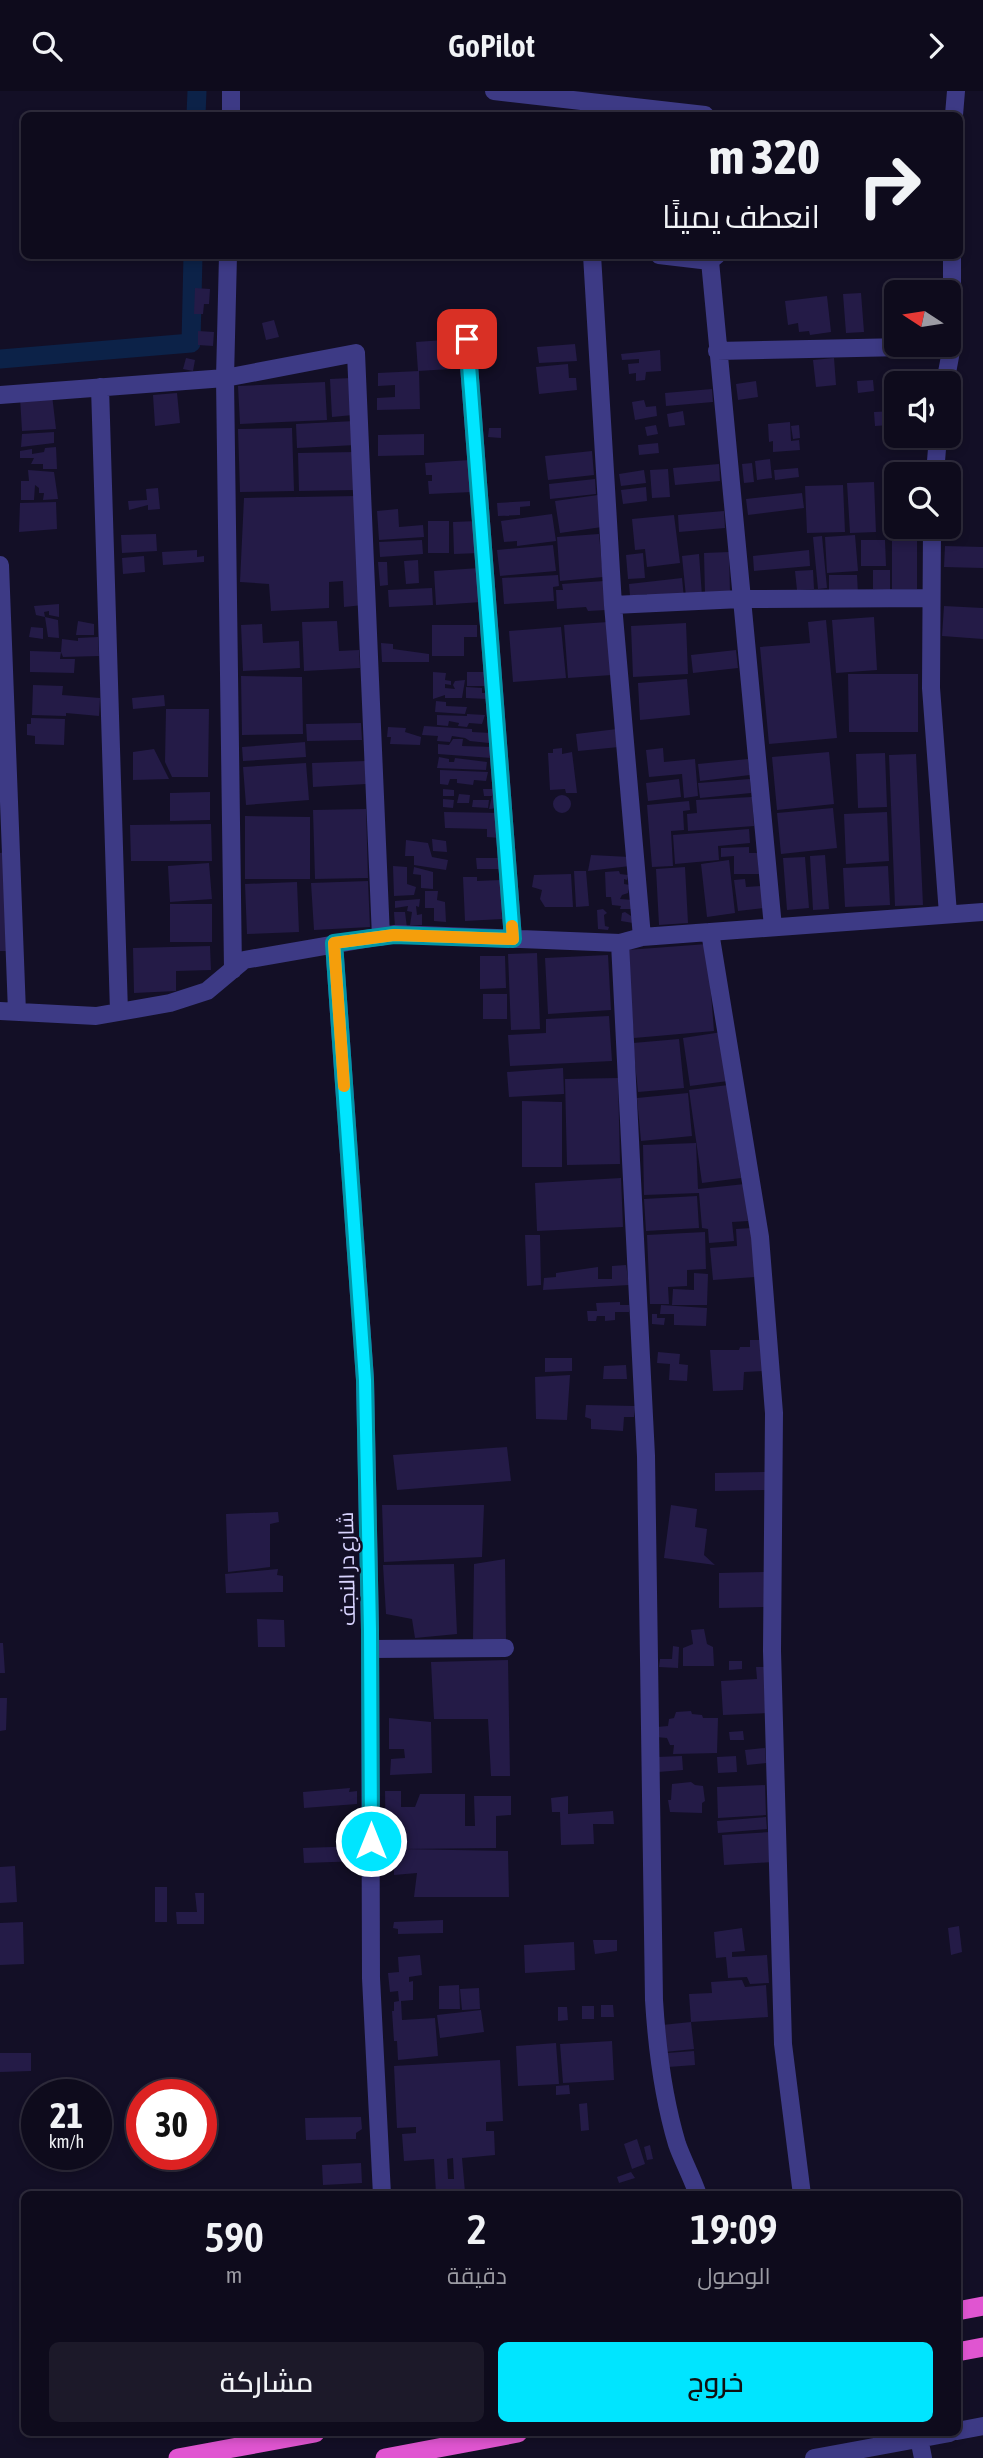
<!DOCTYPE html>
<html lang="ar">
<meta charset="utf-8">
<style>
:root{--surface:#0e0b1c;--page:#1c1929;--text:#f1f3f6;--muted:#9b9ba3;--line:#2e2b3b;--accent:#00e5ff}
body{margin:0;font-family:"Asap Condensed",Cairo,sans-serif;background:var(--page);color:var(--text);direction:rtl;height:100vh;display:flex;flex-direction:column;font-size:26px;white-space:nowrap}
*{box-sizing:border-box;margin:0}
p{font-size:23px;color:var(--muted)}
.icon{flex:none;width:38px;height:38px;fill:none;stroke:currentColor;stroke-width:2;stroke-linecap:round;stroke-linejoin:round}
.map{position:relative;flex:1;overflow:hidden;direction:ltr}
.panel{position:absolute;left:21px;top:2100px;width:940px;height:245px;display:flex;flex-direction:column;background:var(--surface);border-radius:10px;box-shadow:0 4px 10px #0003,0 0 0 2px var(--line);direction:rtl}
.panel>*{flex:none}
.hud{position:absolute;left:21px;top:21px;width:942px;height:147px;border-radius:10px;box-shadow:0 4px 10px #0003,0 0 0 2px var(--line);direction:rtl;background:#0e0b1c;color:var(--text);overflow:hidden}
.needle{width:46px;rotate:282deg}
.buttons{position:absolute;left:884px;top:189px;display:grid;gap:14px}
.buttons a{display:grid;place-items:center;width:77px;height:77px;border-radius:10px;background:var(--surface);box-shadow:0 4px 10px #0003,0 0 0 2px var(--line);font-size:35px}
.speed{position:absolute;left:21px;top:1988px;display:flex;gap:14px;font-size:35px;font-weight:700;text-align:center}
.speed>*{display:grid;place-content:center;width:91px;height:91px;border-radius:50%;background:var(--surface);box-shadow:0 4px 10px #0003,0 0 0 2px var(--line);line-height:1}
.speed small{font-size:18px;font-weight:400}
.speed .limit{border:10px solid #d22;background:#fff;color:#111}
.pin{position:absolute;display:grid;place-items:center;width:60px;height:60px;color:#fff;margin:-30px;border-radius:14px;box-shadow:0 4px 10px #0006}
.me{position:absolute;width:77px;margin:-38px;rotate:0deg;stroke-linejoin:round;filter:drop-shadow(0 0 5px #0008)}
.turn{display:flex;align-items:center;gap:24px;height:147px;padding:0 28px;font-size:32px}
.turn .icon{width:91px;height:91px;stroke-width:2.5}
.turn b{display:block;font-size:49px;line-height:60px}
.eta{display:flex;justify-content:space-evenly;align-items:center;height:119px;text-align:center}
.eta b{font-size:42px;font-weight:600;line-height:49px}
.primary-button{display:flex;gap:14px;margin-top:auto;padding:14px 28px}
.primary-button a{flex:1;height:80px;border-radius:10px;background:var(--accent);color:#111;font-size:28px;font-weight:600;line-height:80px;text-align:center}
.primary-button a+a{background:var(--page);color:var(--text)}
header{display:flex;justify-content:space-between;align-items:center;height:91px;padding:0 28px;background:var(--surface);font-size:32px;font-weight:600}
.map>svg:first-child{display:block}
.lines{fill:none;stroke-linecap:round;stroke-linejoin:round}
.canal{stroke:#0c2248;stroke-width:19}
.building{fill:#241b47;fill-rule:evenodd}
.minor{stroke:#3d3a85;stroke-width:18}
.trunk{stroke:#e055d1;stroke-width:19}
.route-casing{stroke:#0095a6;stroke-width:18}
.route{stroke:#00e5ff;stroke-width:12}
.slow{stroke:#f59e0b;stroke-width:12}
.labels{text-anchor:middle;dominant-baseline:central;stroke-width:5;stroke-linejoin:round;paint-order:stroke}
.street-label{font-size:21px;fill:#d9d4ff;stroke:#130f26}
</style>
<header><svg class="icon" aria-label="forward" viewBox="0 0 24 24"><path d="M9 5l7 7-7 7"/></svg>GoPilot<svg class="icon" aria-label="search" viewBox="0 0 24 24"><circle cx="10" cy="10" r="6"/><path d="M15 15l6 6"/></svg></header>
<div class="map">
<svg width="983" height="2367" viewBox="0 0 983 2367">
<rect width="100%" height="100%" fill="#130f26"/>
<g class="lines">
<path class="canal" d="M196 24 197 0
M0 268 191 252 193 164"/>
</g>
<path class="building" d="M195 197 210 198 209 213H204L203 223H194Z
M861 202 864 241 846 242 843 203Z
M827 205 831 241 810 244 809 240 799 241 798 232 788 234 785 210Z
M274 229 279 246 266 249 262 232Z
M198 240 214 241 213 255 198 254Z
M458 248V258L448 259 450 278 418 280 416 251Z
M575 253 577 270 539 272 537 256Z
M660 259 661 280 646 281 645 289 636 290V282L629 283 628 273 639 272V268L622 269 621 263Z
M186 267 195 269 193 280 183 278Z
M834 267 836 294 816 296 813 269Z
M568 273 569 287H576L577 299 539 303 536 276Z
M419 280 420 318 377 319V307L395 306V294L378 295V282Z
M938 282V292H915L916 285Z
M351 287 353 324 332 326 330 288Z
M873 289 874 300 858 302 857 290Z
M756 290 758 306 738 309 736 293Z
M325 291 327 329 240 333 238 295Z
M712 298 713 311 666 315 665 302Z
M177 302 180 332 155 335 153 304Z
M52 304 56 338 22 340 20 306Z
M644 309 646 316 656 315 657 325 635 329 632 311Z
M683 320 685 334 669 336 667 323Z
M896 320V329L890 330V334L875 335 874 321Z
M355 330 356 354 297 357 296 333Z
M790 331 791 350 799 349 800 359 773 361V350L769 351 768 333Z
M656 334 658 343 647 345 645 336Z
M799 334 800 347 793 348 791 335Z
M292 337 294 400 240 401 238 338Z
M489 337H501V347L488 346Z
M54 341V352L21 356 22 343Z
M424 343V364L378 365V344Z
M658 352 659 362 639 364 638 354Z
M56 356 57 378H43V373H31L34 367H20V360L32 358V363L44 361 45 357Z
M592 360 594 384 548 389 545 365Z
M355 361 356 399 299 400 298 362Z
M770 368 772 387 757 389 755 370Z
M470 369 472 401 429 403 428 390H432V384H426L425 372Z
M752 372 754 391 744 392 742 373Z
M719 373 720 390 675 394 673 377Z
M798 377 799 386 775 389 774 379Z
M668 378 670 406 652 407 650 379Z
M28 379 54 381 58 408 43 409 44 402H39V397L35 394 34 409H21V390H29Z
M644 379 646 392 621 395 619 383Z
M595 388 596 403 550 408 549 393Z
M874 391 876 441 850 442 847 392Z
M843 394 845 441 807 442 805 395Z
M646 396 647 410 623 413 621 399Z
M158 397 160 418 148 419V414L129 419 128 410 147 409 146 398Z
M802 402 804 417 748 424 746 408Z
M598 404 602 436 560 442 555 410Z
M357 405 363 514 344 516 343 490 329 491V517L271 520 269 493 240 491 244 407Z
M530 410V415L520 416V424L498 425 497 412Z
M56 411 57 438 19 441 20 412Z
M398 418 399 436 423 434 424 446 379 449 377 420Z
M724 420 725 437 679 441 678 424Z
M552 423 556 450 517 455V450L504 451 501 430Z
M674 424 680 472 647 476 645 458 635 459 632 428Z
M428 430H449V462H428Z
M477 430 479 462 454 463 453 431Z
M156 443 157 460 122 462 121 444Z
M599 443 603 486 560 490 557 446Z
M855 444 858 480 827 482 825 446Z
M822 445 827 497 818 498 813 446Z
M422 449 423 463 380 466 379 451Z
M861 449H885L886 475H861Z
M892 450H917V498H892Z
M553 454 556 480 500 485 497 459Z
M945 455 983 456V477L944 476Z
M197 459V466L204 465V471L163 474 162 461Z
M809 459 810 475 754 480 753 465Z
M729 461 730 503H705L704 462Z
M643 462 645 487 628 488 626 464Z
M699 463 702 505 686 506 682 465Z
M144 465 145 481 123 483 122 467Z
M418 469 419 492 406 493 404 470Z
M378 471H387L388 494 380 495Z
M480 477 482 511 436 514 434 480Z
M813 479 814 498 797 499 795 480Z
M873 479H890V499L873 498Z
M558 484 559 495 553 496 554 510 504 513 502 487Z
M829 484H857L858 503H829Z
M682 487 684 507 649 512 647 503 630 505 629 493Z
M604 490 606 519 588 520 586 516 557 518 556 499H563L562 493Z
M432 497 433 514 389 516 388 499Z
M59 513V526L49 524V520L44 521 45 526 36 524 34 515Z
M944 515 983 517V548L942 545Z
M45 526 58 529 59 547 48 546Z
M874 526 877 579 836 582 832 529Z
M826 529 837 647 769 653 760 556 810 552 808 531Z
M78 530 94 533V544H76Z
M337 530 339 560 359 559 360 577 304 580 302 531Z
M608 531 612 584 568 587 564 534Z
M686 532 688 583 633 586 631 535Z
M262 533 263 552 299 550 300 577 243 580 241 534Z
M432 534H477V546H464V565H432Z
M31 536 43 537V548L29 546Z
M561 536 566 587 513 591 509 540Z
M98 546 99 565 63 566 61 561 62 548 78 550V547Z
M381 552 393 553V558L429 563V571H382Z
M736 559 738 577 693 582 691 564Z
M30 560 61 561 60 568H75L74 582 30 581Z
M433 581 446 582 445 589 451 590V594L445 593V597L455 598 453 594 455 590 465 589 462 607H445V604L433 608Z
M467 581H484V586H489V595H467Z
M848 583H918V641H849Z
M241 585 302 586 303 643 242 644Z
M687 588 690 624 640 629 638 592Z
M33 594 63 595 62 604 100 607 99 625 66 622V625L32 624Z
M466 596 482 597V602H488V608L466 607Z
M164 604 165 615 133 618 132 607Z
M436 610 446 611V615L467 616 465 623 435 621Z
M166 618H209L208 686H172L165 671Z
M467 623 485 624 482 633 469 632 467 636 458 635 459 632 449 630 448 635 437 634V624L467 625Z
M31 627 65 628 64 654 35 653V645L27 644V633H31Z
M361 632 362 649 307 650 306 633Z
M424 635 472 638V641L491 642 489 652 470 650 465 647 452 645 450 651 437 650 438 645 422 644Z
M388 636 406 637 405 641 421 646 420 654 390 653 391 646H387Z
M617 638 619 656 578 660 576 643Z
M453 648H463L462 655 493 656 492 667 438 663V653L449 654Z
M305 651 306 666 243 670 242 656Z
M562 657V663L572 661 577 702H566L565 698 550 699 548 662H553V658Z
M663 657 664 671 695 668 698 705 684 707 682 683 649 686 646 659Z
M154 658 169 688 133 689V661Z
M829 661 834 713 777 719 772 666Z
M885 662 887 716 858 717 856 663Z
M916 663 923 814 895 815 889 664Z
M439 666 449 668V671H454L455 667 487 671 486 679 437 677Z
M748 668 750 684 700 690 698 673Z
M365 670 366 693 313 696 312 672Z
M306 672 309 709 246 714 243 676Z
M440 679 488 681 486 690 474 689 473 694 457 692V688H450L448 694 440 693Z
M679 688 681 706 648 710 646 692Z
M750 688 751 702 700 707 698 692Z
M443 698 454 699V705H443Z
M483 698H499L500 717 489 718 492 705H484Z
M210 701V729L170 730V702Z
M459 703 470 704 469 712H457Z
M553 713a9 9 0 1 1 18 0a9 9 0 1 1-18 0Z
M752 706 754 735 688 740 687 723 697 722 696 709Z
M443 708 454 709 453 717 443 716Z
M473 709H489L488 717 472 716Z
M689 710 690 719 683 720 684 739 671 740 673 775 652 776 647 714Z
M833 717 837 757 781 763 777 722Z
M366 718 368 787 315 788 313 719Z
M444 721 502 722 500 747 487 746V738L445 737Z
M887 721 889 770 846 773 844 723Z
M245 725 310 726V788H245Z
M211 733 212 770H131L130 734Z
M749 738 750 752 718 755 719 769 675 773 673 744Z
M432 748 446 750 447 761 433 760Z
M406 749 428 752 432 766 448 769 446 779 414 774V765H405Z
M749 756V762H758L759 783H734V765L721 766V757Z
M5 761 9 860H0V762Z
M591 764 630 766V775L588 780Z
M825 764 829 818 813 819 810 765Z
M805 766 809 817 787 819 783 767Z
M476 767H505V778H477Z
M729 769 735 822 707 826 701 773Z
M209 772 212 808 170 811 168 775Z
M393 775 407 776V793L416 796 414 804 394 805Z
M888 775 890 814 845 816 843 777Z
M414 776 433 781V798L421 797V784L413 783Z
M685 776 688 832 659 834 656 778Z
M574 780H586L589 815 576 816Z
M619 780 620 783 628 784 627 789 624 788V793L630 794 628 802 622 804 620 808 633 809 632 818H620L621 815 612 814 611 806H606L605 781Z
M571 783 573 816H545L540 808 542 799 532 796 534 784Z
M463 786H477V790L501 789 502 828 465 830Z
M745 788 746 796 761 795 764 817 738 820 734 789Z
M368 790 370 836 314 839 311 792Z
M297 791 299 841 247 843 245 793Z
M425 800H438L437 809 445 811 446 831 434 830V817H425Z
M420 808 419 816 416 815 417 824 422 823V834H410L412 821 407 820 408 815 395 817V810Z
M170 813H212V851H170Z
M603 818 607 822 604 824 605 835 609 836 608 839 598 838 597 819Z
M394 821H405L407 837H395Z
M625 821 631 825V822L633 832 621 830 622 822Z
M707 853 714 940 634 947 627 859Z
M210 855 211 879 176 880V900L134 902 133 857Z
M537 862 540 938 511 939 508 863Z
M608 864 611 919 548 923 545 867Z
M480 865H505L506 897 480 898Z
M483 903H507V928H483Z
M609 925 612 970 510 975 508 944 546 942V928Z
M722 941 728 990 690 995 683 947Z
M679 948 684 997 638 1001 633 952Z
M563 977 564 1003 509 1006 507 981Z
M618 987 620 1073 567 1074 565 988Z
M728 994 741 1087 702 1092 689 999Z
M688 1002 692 1045 641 1050 637 1007Z
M522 1010 562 1011V1076H522Z
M696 1052 698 1098 745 1093 748 1130 732 1131 734 1150 709 1152 708 1138 702 1137 699 1102 644 1104 643 1054Z
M621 1087 623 1136 537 1140 535 1092Z
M697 1105 699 1137 646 1140 644 1108Z
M752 1137 755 1186 713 1189 710 1157 737 1155 736 1138Z
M705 1141 706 1178 687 1179V1195L668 1196 669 1213H650L647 1144Z
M525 1144H540L541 1194 527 1195Z
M626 1174 629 1194 543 1199 544 1187 556 1186V1182L598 1176V1188H612V1175Z
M694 1182 708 1183 707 1214H672L673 1198 694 1199Z
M620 1211V1214H629V1221H615V1229L605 1230V1225H597L596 1230H588L587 1220H597L596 1212Z
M661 1214 707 1217 706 1235 674 1234V1223H660Z
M652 1223H657V1227H665L664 1234 652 1233Z
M750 1249H761L765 1280 744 1281 743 1299 713 1300 710 1259H739L740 1256H750Z
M658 1261 680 1263 679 1273 688 1274 687 1290 669 1289 670 1273 657 1272Z
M545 1267H572V1280L545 1281Z
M626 1274 627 1288H603L604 1275Z
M570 1284 567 1329 536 1328 535 1286Z
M586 1314 635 1315 634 1326H624L623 1340 591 1338V1328L585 1326Z
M507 1356 511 1390 397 1399 393 1364Z
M767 1381 765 1399 715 1400V1382Z
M382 1414H484L482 1466 384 1471Z
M671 1414 697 1418 695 1436 707 1438 704 1464 715 1474 664 1467Z
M278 1421 279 1431 270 1433V1476L228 1481 226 1423Z
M505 1468 506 1550 473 1548 474 1473Z
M454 1473 457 1543 415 1547 412 1528 386 1523 383 1474Z
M278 1478 277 1484 283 1485V1501L226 1502 225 1483Z
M764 1481V1516L719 1517V1482Z
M257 1528 284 1529 285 1556H258Z
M704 1538 707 1553 713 1556 714 1575H683V1557L693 1553 691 1539Z
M0 1552H3L5 1582H0Z
M673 1555 679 1556 678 1577 659 1576 660 1568H672Z
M508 1569 510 1685H491L488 1628H434L431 1571Z
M729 1570H742V1578L729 1579Z
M756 1576H766L769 1622 723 1624 721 1590 757 1588Z
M0 1607H7L6 1639 0 1640Z
M691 1620 692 1623 702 1624 703 1627H718L717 1662 673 1663 674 1654H670L667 1647 656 1646 657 1636 668 1635 669 1628 674 1627 676 1621Z
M389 1627 431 1631 432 1682 390 1684 391 1668 405 1667 404 1658H389Z
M743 1640 744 1649H730L729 1641Z
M765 1657 766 1672 747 1674 745 1659Z
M682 1665 683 1679 658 1681 657 1666Z
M736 1665 737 1681 718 1682 717 1666Z
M691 1691 695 1694 703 1695 705 1710 702 1712V1722L670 1721 668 1709H671L672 1693Z
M765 1694 766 1724 718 1727 717 1696Z
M350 1697 349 1701 357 1700V1713L304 1717 303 1701Z
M385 1700H401V1716H415L420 1703H465V1735H475L474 1705H511V1724L496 1725V1757L400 1758 508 1760 509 1806H414L417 1782 394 1784V1758H386Z
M568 1705V1723L613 1720 614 1733H593L594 1753 561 1754 560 1721H552L551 1707Z
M766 1726 767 1738 718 1742 717 1730Z
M770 1741 772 1771 724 1774 722 1744Z
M361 1755V1770L304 1772 303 1757Z
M15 1775 17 1811 0 1812V1776Z
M155 1796H167V1831H155Z
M195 1802H204V1833H177L176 1821H197Z
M443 1829V1842L398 1843V1838L393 1837 394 1831Z
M23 1831 24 1873 0 1874V1832Z
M959 1835 962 1861 951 1864 948 1837Z
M742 1837 745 1860 732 1861V1866L767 1864 769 1892 750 1893 747 1886 728 1887 726 1866 716 1867 714 1841Z
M593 1849H617V1860L595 1863Z
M574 1851 575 1879 525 1882 524 1854Z
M420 1864 422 1884 409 1886V1891L413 1890V1909L401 1910 402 1929 435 1927 438 1965 398 1969 397 1950H394L392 1920H394V1911L399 1910 398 1900 390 1901 388 1882 399 1881 398 1866Z
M742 1889 745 1896 766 1894 768 1926 691 1931 689 1903 712 1902 711 1891Z
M459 1894 460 1918H439V1895Z
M479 1897 480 1918 462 1919 460 1898Z
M601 1914H613L614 1926H601Z
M582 1915H594V1928H582Z
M558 1916H567L568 1929 558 1930Z
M481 1919 484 1941 440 1947 437 1924Z
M691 1931 694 1958 665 1961 662 1934Z
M612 1950 614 1989 563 1992 560 1953Z
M556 1952 559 1993 518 1995 516 1955Z
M694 1960 695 1974 668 1976 667 1962Z
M0 1962H31V1980L0 1981Z
M500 1969 503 2030 486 2031V2040H494L495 2064 462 2067 465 2101 436 2103 434 2068 404 2070 402 2043 416 2042V2036L397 2037 394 1975ZM453 2067 454 2088H448L447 2068Z
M569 1994 570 2003 556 2004V1995Z
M587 2012 589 2039 581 2040 579 2013Z
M361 2026 362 2038 356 2042V2048L306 2049 305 2027Z
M637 2048 645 2073 632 2078 624 2053Z
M650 2054 653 2068 647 2069 644 2056Z
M361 2072 362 2092 323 2094 322 2074Z
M631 2081 635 2087 619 2092 617 2086Z"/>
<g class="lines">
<path class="minor" d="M494 0 705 24
M231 24V0
M954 24 956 0
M228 164 225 287 233 879
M592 164 613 514 642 846
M659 164 710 170 717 164
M710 170 773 836
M467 248 513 848
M717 260 952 255
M945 292 952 255V164
M100 296 119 921
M0 304 225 287 356 262 381 846
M935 383 938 345
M932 436 931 597 948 823
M0 474 17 921
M613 514 741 508 931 507
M710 841 760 1146 774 1322 772 1560 783 1953 802 2104
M334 852 365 1288 370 1539 371 1887 382 2104
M0 920 96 925 170 912 207 900 244 869 394 843 620 852
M370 1558 505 1557
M698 2104C692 2086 683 2070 677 2053 663 2006 657 1958 654 1909L646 1365 620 852 642 846 983 821
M957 2340 983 2335
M919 2347 923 2367
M814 2367 950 2342"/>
<path class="trunk" d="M957 2220 983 2215
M957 2261 983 2256
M178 2367 315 2342
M385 2367 518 2342"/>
</g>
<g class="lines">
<g class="route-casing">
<path id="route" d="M371 1750 370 1539 365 1289 334 852 394 844 513 848 467 248"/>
</g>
<use href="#route" class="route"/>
<path class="slow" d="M344 995 334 852 394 844 513 848 512 835"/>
</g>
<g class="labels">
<g class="street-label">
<text transform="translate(346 1478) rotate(-91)">شارع در النجف</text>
</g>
</g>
</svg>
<div class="buttons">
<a><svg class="needle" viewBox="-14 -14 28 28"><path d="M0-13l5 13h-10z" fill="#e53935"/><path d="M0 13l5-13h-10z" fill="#9b9ba3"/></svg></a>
<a><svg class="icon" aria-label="sound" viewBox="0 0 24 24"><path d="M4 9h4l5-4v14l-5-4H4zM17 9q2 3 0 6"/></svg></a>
<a><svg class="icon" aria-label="search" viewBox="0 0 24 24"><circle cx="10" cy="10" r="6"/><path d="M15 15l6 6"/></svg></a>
</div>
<div class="speed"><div>21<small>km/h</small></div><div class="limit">30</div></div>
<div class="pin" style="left:467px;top:248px;background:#d93025"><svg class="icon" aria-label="arrive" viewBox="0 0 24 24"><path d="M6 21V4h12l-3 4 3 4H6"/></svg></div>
<svg class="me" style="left:371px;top:1750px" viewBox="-20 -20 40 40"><circle r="17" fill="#00e5ff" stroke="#fff" stroke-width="3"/><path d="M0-11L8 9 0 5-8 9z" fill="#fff"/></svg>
<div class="hud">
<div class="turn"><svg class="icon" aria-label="right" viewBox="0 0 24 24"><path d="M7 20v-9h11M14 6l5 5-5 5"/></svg><div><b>320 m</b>انعطف يمينًا</div></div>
</div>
<section class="panel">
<div class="eta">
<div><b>19:09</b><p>الوصول</p></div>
<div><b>2</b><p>دقيقة</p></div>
<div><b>590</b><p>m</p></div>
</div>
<div class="primary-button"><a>خروج</a><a>مشاركة</a></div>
</section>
</div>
